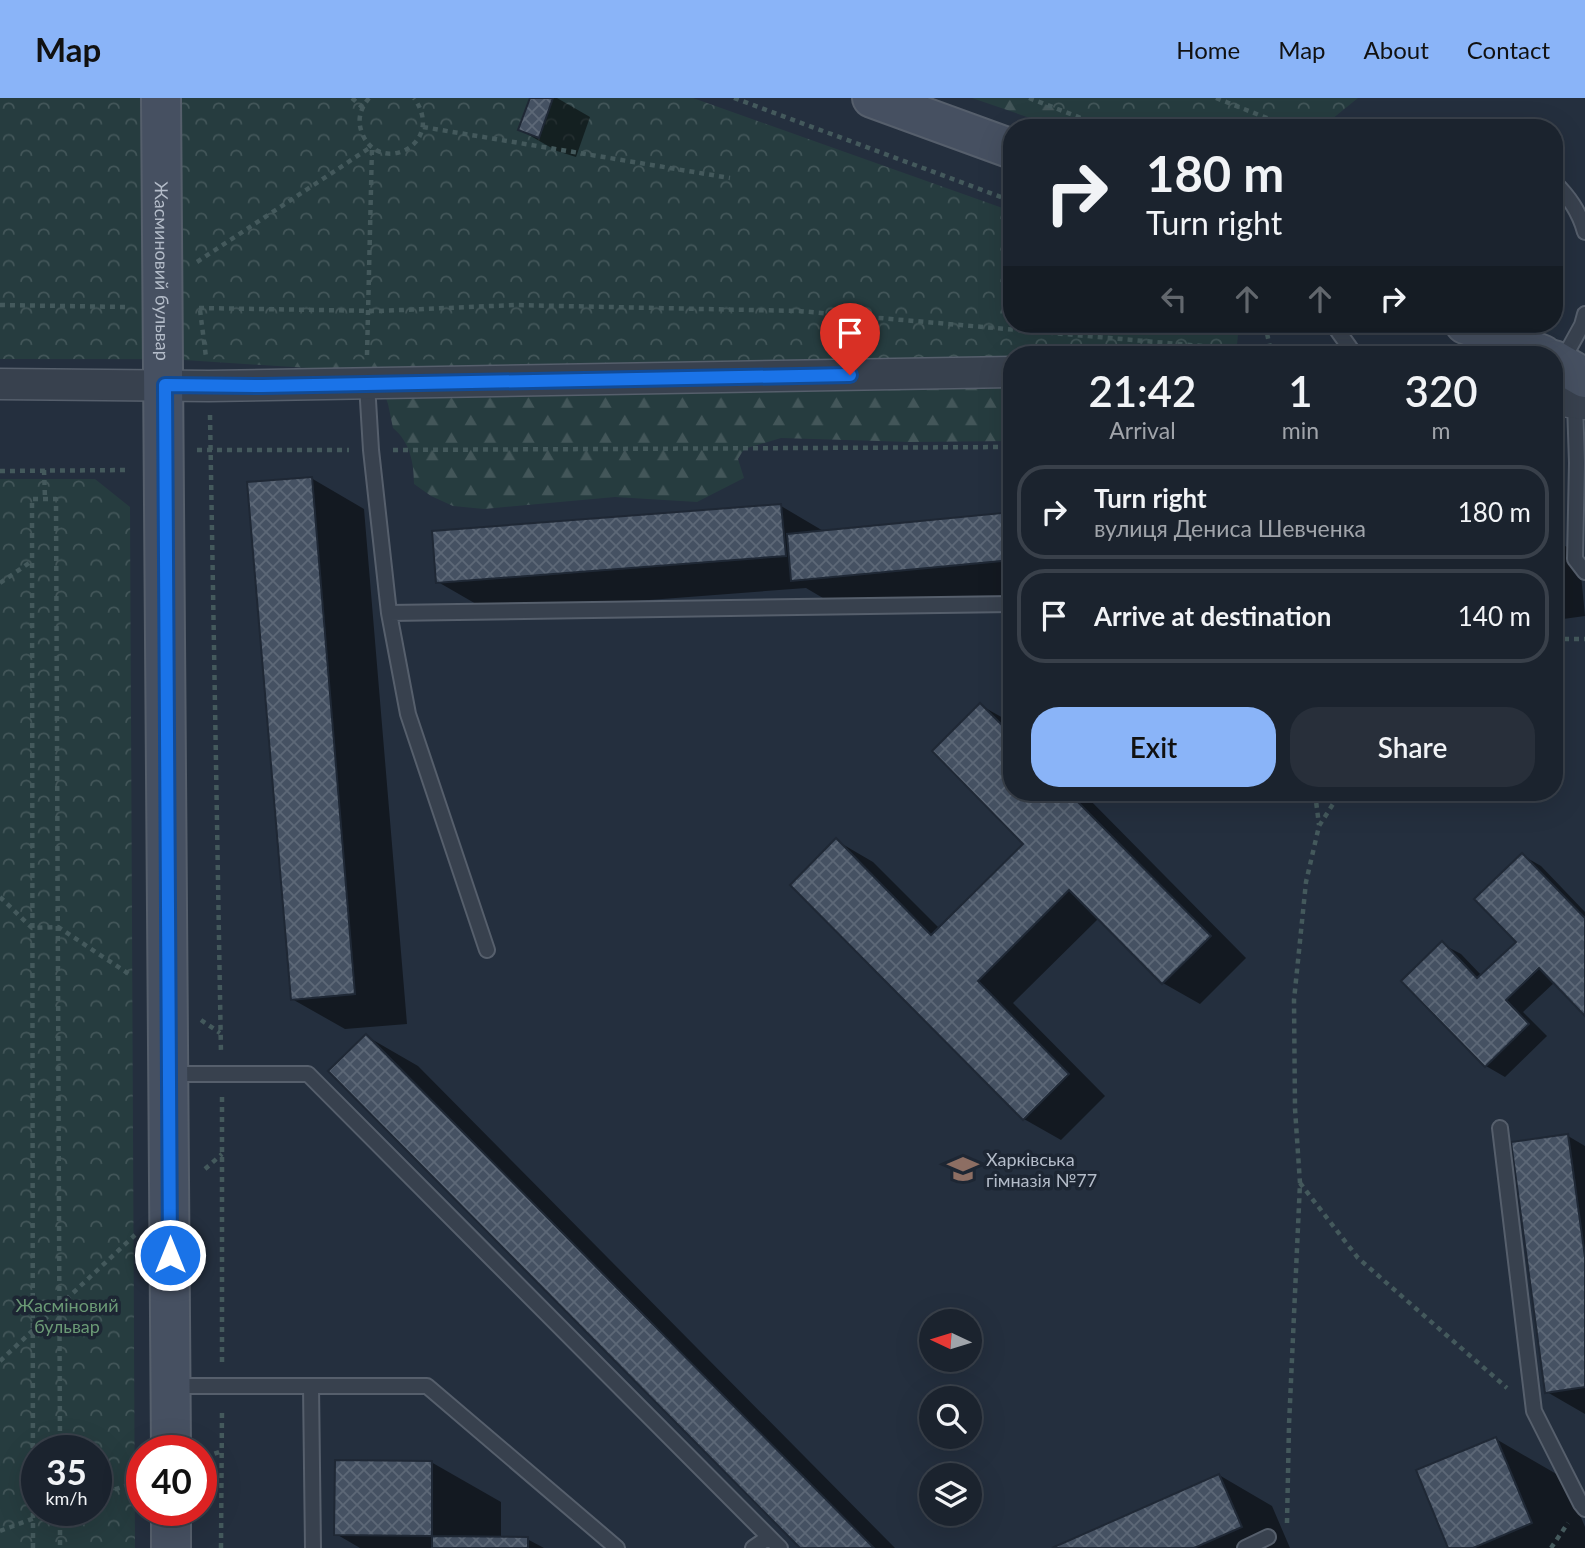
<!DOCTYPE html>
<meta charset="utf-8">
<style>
:root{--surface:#1b232e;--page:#282f3a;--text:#f1f3f6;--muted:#a0a4aa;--line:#39404a;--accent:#8ab4f8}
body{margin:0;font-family:Lato,sans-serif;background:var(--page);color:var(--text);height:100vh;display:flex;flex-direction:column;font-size:26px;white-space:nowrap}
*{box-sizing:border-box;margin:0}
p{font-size:23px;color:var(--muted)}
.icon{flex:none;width:38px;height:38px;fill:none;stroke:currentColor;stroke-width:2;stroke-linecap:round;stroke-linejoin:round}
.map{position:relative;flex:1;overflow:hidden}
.panel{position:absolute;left:1003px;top:248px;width:560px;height:455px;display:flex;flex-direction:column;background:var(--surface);border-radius:28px;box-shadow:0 7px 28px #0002,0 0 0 2px var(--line)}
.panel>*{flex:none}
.banner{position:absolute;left:1003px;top:21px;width:560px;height:214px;border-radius:28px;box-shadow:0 7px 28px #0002,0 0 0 2px var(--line);background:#1b232e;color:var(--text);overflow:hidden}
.needle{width:46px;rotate:274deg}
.buttons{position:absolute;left:919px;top:1211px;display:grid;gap:14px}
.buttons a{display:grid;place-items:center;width:63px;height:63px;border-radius:50%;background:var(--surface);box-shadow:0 7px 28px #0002,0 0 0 2px var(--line);font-size:35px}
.speed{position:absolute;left:21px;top:1337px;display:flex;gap:14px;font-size:35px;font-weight:700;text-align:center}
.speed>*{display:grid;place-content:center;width:91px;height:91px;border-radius:50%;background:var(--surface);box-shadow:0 7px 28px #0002,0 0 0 2px var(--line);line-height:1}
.speed small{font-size:18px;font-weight:400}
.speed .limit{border:10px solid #d22;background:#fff;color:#111}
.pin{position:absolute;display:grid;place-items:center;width:60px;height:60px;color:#fff;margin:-72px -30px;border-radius:50% 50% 50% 0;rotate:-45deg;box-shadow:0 0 7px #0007}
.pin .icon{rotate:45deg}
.me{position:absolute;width:77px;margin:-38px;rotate:0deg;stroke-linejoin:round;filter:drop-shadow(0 0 5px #0008)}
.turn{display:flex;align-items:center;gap:24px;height:147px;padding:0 28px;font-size:32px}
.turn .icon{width:91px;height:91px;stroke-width:2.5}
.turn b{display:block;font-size:49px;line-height:60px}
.lanes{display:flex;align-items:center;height:66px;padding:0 28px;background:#0003;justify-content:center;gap:35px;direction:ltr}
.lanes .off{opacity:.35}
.eta{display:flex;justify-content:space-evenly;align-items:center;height:119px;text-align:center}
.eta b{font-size:42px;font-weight:600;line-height:49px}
.action{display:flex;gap:14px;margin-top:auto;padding:14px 28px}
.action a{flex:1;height:80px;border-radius:28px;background:var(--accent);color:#111;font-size:28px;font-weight:600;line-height:80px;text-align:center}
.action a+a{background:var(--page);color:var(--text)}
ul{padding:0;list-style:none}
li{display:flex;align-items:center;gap:21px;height:94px;margin:0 14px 10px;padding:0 14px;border:4px solid var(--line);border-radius:28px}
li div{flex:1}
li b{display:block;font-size:26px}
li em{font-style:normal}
header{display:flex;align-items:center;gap:42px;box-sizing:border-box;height:98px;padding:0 35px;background:var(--accent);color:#111}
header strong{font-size:33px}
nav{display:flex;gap:38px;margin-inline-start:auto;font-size:24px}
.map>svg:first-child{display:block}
.forest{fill:url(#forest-firs)}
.park{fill:url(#park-crowns);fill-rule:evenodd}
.shadow{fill:#0007}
.building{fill:url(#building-cross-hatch);stroke:#1f2835;stroke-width:2}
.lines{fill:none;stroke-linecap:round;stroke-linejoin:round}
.lane-casing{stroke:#565f6c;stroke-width:18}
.street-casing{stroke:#565f6c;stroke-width:33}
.secondary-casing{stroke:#565f6c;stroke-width:42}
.path{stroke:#44595c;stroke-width:4.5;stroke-dasharray:5 5;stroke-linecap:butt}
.lane{stroke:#38414e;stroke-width:14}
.street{stroke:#38414e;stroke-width:30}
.secondary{stroke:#465061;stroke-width:38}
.route-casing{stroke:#114b97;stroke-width:18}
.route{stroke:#1a73e8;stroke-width:12}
.labels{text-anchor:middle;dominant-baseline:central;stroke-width:7;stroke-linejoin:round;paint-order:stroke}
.street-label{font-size:18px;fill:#b4bcc9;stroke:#1d2633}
.poi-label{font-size:18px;fill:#b4bcc9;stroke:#1d2633;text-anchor:start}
.park-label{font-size:18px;fill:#6b9a76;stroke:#1d2633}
</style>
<header>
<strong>Map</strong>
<nav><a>Home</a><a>Map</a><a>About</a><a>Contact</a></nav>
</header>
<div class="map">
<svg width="1585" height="1450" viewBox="0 0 1585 1450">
<defs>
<pattern id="forest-firs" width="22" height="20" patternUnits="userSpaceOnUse" patternTransform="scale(1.75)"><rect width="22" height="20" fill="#263c3f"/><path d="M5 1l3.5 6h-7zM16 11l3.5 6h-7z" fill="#435659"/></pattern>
<pattern id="park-crowns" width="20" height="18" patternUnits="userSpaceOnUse" patternTransform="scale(1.75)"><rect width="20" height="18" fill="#263c3f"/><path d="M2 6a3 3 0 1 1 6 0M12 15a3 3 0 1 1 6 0" fill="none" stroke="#435659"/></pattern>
<pattern id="building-cross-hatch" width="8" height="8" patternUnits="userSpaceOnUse" patternTransform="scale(1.75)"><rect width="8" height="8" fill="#455162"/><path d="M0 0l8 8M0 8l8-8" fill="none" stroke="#5d6877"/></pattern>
</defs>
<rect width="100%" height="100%" fill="#242f3e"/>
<path class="forest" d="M267 0 1012 120 1011 343 910 344 781 340 744 351 738 361 744 380 697 404 615 399 484 411 453 408 431 398 414 386C414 365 410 344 393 330L388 306 378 277 355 273 184 262Z
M972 0H1255L1253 30H1059Z"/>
<path class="park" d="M0 0H693L1011 113 1012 226H1239L1236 257H1012L1011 262 0 261Z
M1029 0H1358L1321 30H1107Z
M0 381H95L130 409 135 1450H0ZM37 1353H96V1412H37Z"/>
<path class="shadow" d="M532 0H557L590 19 576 59 557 53 520 32Z
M311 380 364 411 407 926 345 931 292 901Z
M1554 406 1560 445 1579 456 1585 518 1563 521 1554 516Z
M781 408 825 434 1012 416V497L845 513 806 490 490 514 438 484Z
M980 607 1012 625V695H1083L1246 860 1200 906 1163 885 1099 820 1013 905 1105 998 1061 1042 1024 1021 837 743 873 764 940 831 1026 746Z
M1522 757 1541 768 1585 814V915L1555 884 1523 914 1547 938 1505 979 1486 968 1404 883 1442 846 1461 856 1482 878 1518 844Z
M366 938 418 968 895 1450H802Z
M1568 1038 1585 1048V1316L1547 1294Z
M1496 1341 1565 1381 1585 1429V1450H1450Z
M431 1364 501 1404V1440L527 1441 544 1450H360L336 1436Z
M1219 1377 1272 1408 1290 1450H1056Z"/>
<path class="building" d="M530 0H553L539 40 518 32Z
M312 379 355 896 291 902 247 384Z
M781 406 786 458 436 485 432 433Z
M1012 414V462L791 483 787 436Z
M1554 460 1559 503H1554Z
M980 605 1012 637V695H1069L1211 838 1162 886 1069 792 978 883 1069 976 1023 1022 790 787 836 740 931 837 1023 746 932 653Z
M1522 755 1585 820V918L1539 870 1506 902 1529 926 1485 969 1401 883 1442 843 1477 880 1516 844 1474 801Z
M366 936 874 1450H800L328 973Z
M1568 1036 1585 1159V1289L1545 1295 1511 1044Z
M1496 1339 1532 1425 1473 1450H1448L1416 1372Z
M335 1362 432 1363V1438L334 1437Z
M1219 1376 1242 1429 1194 1450H1052Z
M432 1438 528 1439V1450H432Z"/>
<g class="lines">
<g class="lane-casing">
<path id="lane" d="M1554 84C1569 99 1579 113 1585 134
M1333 226 1355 257
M1561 265 1582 227 1585 216
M367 286 371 352 389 515 408 616 487 852
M1575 305 1577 365 1575 461 1585 474
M389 515 1012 506
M170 976H308L780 1450
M1500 1030 1534 1313 1581 1406 1585 1411
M173 1288H427L617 1450
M311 1288 313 1450
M753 1450 769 1439
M1245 1450 1268 1439"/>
</g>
<g class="street-casing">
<path id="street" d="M0 286 209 288 1012 274
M1554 302 1585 306"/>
</g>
<g class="secondary-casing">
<g id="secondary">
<path id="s1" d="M161 0 171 1353"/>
<path d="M872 0 1012 51"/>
<path d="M1465 226 1543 257"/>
<path d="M1554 262 1585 280"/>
<path d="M171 1450V1412"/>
</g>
</g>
<path class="path" d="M352 0 362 9
M369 0C360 11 357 22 362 35 379 79 447 46 414 0
M734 0 1012 103
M1029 0 1107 30
M1216 0 1292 30
M423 29 730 80
M197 164 371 49
M0 207 127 209
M199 210 379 213 514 207 799 213 1271 254 1272 257
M200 212 206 259
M1265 226 1271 254
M367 257 372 49
M210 317 221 956
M197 352H349
M393 352 1012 349
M44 372 45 401
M0 373 130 372
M0 485 32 463
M1554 541H1585
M1315 695 1319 727
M0 799 32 830 58 829 132 878
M201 922 220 935
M222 999V1267
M205 1071 222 1056
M1300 1085 1358 1160 1507 1290
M0 1263 135 1137
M205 1359 222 1353
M96 1398 142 1382
M60 1412V1450
M1287 1425 1289 1327 1300 1085 1295 1011 1294 902 1306 784 1319 728 1340 695
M0 1433 56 1412
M33 1450 32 401H56L60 1353
M221 1450 222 1311
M1551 1450 1568 1425"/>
<use href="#lane" class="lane"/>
<use href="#street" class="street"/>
<use href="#secondary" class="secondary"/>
</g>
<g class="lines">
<g class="route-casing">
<path id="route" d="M170 1157 165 287 262 288 850 277"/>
</g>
<use href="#route" class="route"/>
</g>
<defs>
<g id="school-bare" transform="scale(2.415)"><path d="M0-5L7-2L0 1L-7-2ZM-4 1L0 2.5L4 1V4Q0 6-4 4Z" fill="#8d6e63" stroke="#1d2633" stroke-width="2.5" paint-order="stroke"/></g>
</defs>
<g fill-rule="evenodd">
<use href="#school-bare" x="963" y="1071"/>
</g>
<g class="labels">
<g class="street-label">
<text stroke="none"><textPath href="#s1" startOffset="173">Жасминовий бульвар</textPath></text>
</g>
<g class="poi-label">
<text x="986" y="1061">Харківська<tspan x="986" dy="21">гімназія №77</tspan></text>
</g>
<g class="park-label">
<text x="67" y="1207">Жасміновий<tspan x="67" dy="21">бульвар</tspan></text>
</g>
</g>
</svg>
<div class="buttons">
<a><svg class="needle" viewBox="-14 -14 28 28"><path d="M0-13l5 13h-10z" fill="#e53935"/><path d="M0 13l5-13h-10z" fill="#a0a4aa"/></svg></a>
<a><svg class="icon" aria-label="search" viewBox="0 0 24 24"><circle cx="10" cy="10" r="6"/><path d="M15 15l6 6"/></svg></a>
<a><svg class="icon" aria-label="layers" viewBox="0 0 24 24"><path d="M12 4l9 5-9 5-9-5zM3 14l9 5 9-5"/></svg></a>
</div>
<div class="speed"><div>35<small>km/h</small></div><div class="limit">40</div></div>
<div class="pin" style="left:850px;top:277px;background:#d93025"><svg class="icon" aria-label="arrive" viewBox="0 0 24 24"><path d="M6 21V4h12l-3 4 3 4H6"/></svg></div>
<svg class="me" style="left:170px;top:1157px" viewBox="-20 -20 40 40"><circle r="17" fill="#1a73e8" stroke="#fff" stroke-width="3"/><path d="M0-11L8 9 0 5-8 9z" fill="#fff"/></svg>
<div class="banner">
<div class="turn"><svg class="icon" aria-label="right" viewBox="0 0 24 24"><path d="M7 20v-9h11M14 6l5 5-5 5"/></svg><div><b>180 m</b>Turn right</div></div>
<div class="lanes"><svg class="icon off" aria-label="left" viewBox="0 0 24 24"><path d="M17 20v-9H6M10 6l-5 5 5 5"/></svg><svg class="icon off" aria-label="ahead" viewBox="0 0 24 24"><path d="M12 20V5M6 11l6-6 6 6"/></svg><svg class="icon off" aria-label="ahead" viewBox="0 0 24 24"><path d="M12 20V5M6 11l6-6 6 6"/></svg><svg class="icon" aria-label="right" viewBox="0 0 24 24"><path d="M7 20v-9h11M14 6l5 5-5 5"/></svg></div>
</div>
<section class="panel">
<div class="eta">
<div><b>21:42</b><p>Arrival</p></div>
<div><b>1</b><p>min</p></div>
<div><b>320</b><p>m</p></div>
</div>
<ul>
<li><svg class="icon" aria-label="right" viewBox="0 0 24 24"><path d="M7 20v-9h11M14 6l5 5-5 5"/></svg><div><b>Turn right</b><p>вулиця Дениса Шевченка</p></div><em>180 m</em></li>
<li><svg class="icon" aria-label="arrive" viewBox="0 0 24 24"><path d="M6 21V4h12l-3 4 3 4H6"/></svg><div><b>Arrive at destination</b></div><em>140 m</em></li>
</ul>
<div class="action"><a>Exit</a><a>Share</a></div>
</section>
</div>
